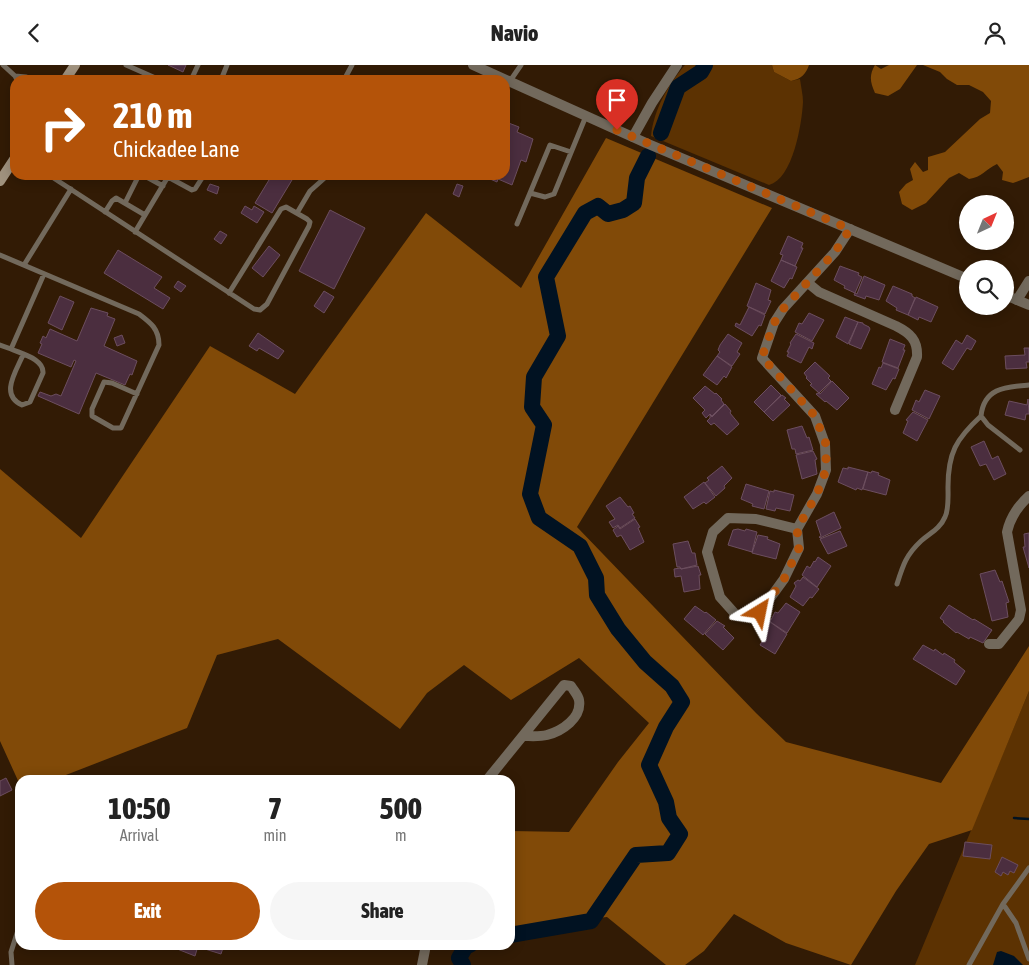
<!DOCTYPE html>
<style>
:root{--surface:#fff;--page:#f6f6f6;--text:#222;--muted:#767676;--accent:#b45309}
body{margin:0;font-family:"Asap Condensed",sans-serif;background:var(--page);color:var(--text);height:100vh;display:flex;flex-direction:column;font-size:19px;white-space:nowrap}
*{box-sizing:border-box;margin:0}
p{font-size:16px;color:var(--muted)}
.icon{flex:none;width:28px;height:28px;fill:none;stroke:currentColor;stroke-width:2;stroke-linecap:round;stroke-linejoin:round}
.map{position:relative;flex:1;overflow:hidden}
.panel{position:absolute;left:15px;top:710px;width:500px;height:175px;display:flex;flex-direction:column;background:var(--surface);border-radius:15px;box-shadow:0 2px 12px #0003}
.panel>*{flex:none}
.banner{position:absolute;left:10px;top:10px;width:500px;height:105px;border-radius:15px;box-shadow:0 2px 12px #0003;background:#b45309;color:#fff;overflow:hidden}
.needle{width:32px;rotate:43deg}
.controls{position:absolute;left:959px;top:130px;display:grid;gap:10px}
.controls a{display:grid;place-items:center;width:55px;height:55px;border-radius:50%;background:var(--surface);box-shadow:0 2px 12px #0003;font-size:25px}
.pin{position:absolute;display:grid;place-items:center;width:42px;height:42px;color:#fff;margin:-51px -21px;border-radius:50% 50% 50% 0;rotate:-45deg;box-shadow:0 0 5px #0007}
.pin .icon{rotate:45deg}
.me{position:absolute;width:55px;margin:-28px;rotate:35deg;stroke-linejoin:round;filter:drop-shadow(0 0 4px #0008)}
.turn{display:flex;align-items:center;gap:18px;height:105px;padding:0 20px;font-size:22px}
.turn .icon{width:65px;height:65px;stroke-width:2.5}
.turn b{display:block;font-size:35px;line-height:42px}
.eta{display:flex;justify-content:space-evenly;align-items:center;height:85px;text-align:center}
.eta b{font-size:30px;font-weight:800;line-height:35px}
.button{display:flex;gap:10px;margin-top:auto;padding:10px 20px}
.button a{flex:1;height:58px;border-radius:30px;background:var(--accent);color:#fff;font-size:20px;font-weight:800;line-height:58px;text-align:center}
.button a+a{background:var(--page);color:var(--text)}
header{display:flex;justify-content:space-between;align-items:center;height:65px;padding:0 20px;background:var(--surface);font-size:22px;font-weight:800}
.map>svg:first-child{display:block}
.green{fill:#5c3202}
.forest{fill:#814a08}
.water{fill:#011222}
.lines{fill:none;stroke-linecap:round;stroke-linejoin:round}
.stream{stroke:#011222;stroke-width:2.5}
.river{stroke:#011222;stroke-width:16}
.building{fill:#4b2e3f;stroke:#6c4e5f}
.service{stroke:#72695c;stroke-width:5}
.minor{stroke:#72695c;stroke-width:10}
.tertiary{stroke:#72695c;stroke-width:10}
.secondary{stroke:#a0927e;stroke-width:10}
.route{stroke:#b45309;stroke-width:9;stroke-dasharray:0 16.2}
</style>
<header><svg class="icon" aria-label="back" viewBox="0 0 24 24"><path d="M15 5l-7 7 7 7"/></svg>Navio<svg class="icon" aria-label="person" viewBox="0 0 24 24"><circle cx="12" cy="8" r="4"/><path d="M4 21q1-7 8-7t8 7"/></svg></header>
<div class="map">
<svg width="1029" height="900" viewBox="0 0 1029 900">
<rect width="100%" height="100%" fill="#321b05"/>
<path class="green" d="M685 0H772L774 7 791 16 800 14C801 22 803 30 803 37 802 58 793 114 769 120L651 71C654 44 668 20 685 0Z
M1029 626V900H915Z"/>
<path class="forest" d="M772 0H809C806 9 801 14 791 16L774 7Z
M875 0 881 4 889 0H917L900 24 888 31 875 28C870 17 869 10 875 0Z
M923 0H1029V112L1013 118 1002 115 1003 107 997 99C985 105 982 112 969 114L959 108 949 113 926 138 912 145 902 139 899 127 906 119 913 115 910 104 915 97 923 107 928 105V92L945 87 980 54 990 48 991 36 983 27 969 20H957L947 14 940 7Z
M606 73 772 143 577 462 756 648 786 677 941 718 1029 581V626L972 765 929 779 896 826 851 900 786 878 734 849 704 886 685 900H666L607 852 510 863V766L569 767 618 697 649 658 579 593 511 635 464 600 427 628 400 664 278 574 217 590 187 663 53 715H20V720L0 676V404L81 473 210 281 295 329 426 148 521 223Z"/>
<path class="water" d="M1001 886 1014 891 1023 900H993L997 887Z"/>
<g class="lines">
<path class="stream" d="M1014 753 1029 754"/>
<path class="river" d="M661 68 678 22 701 7 705 0
M510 870 591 856 636 790 668 788 680 769 669 753 666 737 649 700 666 662 682 637 672 621 645 597 618 564 597 530 596 513 580 481 539 453 530 429 544 360 532 342 534 312 558 271 546 212 585 148 598 141 608 149 623 145 634 138 637 113 648 91
M463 900 459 893 466 881 470 880"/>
</g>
<path class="building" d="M168 0H186L183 7Z
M506 57 519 62 517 67 533 74 526 97 521 95 512 120 498 114 497 117 481 110H505Z
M272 110H295L272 148 255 138Z
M210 119 219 122 217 129 207 125Z
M457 119 463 121 459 132 453 129Z
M245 141 252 145 254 141 264 147 257 158 241 148Z
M330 145 365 163 334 224 299 206Z
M220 166 227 170 221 179 214 174Z
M788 171 803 178 801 183H803L795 201 781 195 783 190 780 189Z
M269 181 280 190 263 212 252 203Z
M118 185 162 212 154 223 170 233 163 244 104 208Z
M781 195 797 202 792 214 790 213 784 223 771 216Z
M840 201 859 208 858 210 862 212 855 228 844 223 845 221 834 215Z
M864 211 885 220 879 235 866 231 865 234 854 230 855 228 857 229Z
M178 216 186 221 181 227 174 222Z
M756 218 771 225 768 235 771 236 765 249 747 241Z
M893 221 912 229V231L915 233 908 250 896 245 897 243 886 236Z
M324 226 334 232 324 248 314 241Z
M60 231 74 237 62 265 48 258Z
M916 232 938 242 931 257 919 252 918 255 908 250Z
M749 242 765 250 761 261 759 260 752 271 735 261 736 258 740 260Z
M91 243 108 248 107 251 115 254 104 281 137 296 132 310 130 309 125 320 96 308 79 349 38 331 40 327 51 331 56 329 61 331 76 296 74 295 71 302 38 288 42 279 40 278 43 271 46 273 50 264 77 276Z
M809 248 824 255 812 276 795 267 799 258 802 259Z
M845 252 858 257 848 279 836 272Z
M858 257 863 258V259L869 262 870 264 861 284 849 279Z
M258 268 284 286 278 294 259 283 257 286 249 281Z
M728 269 742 278 737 287 740 289 732 301 717 291 720 287 718 285 720 280Z
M796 269 814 278 812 284 809 282 801 298 787 291 789 287H787L791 279 790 278Z
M122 270 125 278 117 281 114 273Z
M967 270 976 276 971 285 967 283 953 305 942 298 956 275 962 279Z
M890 274 905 280 903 285H905L898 303 882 297Z
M1024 283H1029V297H1026L1027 303 1006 304 1005 291 1025 290Z
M717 291 732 302 726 313 724 311 717 320 703 310Z
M815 297 830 311 828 313 831 316 819 328 810 320 812 319 806 313 807 312 804 308Z
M883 298 899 304 895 314 893 313 886 325 872 319 879 302 881 303Z
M832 316 849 333 837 345 826 336 825 337 816 329 818 328 820 329Z
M771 320 781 330 764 347 754 337Z
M705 321 715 329 716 328 722 334 721 335 724 339 712 351 710 349 706 353 702 348 705 345 693 333Z
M925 325 940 331 929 354 912 345 916 335 919 337Z
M782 330 786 333 784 334 790 340 773 356 764 347Z
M1028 334 1029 349H1026L1025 355 1005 350 1009 336 1027 340Z
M725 339 731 346 730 348 739 359 727 370 714 358 711 360 707 356 710 353V350L712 352Z
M913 347 928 355 917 376 903 368 908 356 906 355Z
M802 361 807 373 809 372 813 385 796 389 795 384H792L787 365Z
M984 376 992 394 998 391 1006 409 994 415 986 399 980 401 971 382Z
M813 386 817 394 815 395 817 409 802 414 796 390Z
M722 401 732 413 724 421 725 423 716 431 705 418 709 415 707 413Z
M848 402 868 407 862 425 857 423 856 425 838 417 843 403 848 404Z
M872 406 879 408 878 410 890 415 886 430 863 424 868 407 871 408Z
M704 417 715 432 706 439 704 437 693 444 684 432Z
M746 419 769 426 764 444 752 441 753 439 741 434Z
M774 425 794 430 790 446 776 443 775 446 766 444 770 426 774 427Z
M620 432 628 442 630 441 634 448 632 449 635 453 620 463 618 460 613 463 609 457 615 454 606 441Z
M834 447 841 463 820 473 819 472 821 471 816 456Z
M635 454 640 462 638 463 644 477 630 485 621 470 617 472 613 465 618 461 620 464Z
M738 464 745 466 746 464 757 467 752 487 728 480 733 465Z
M840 466 847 481 828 489 820 474Z
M1029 468V503L1023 482H1025L1024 469Z
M758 470 768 472 767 474 780 479 776 494 752 488Z
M688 476 692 488H695L697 500 681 504 680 502H677L673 479Z
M818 492 831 501 817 522 802 510 807 501 810 503 814 496 815 497Z
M698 501 701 510H699L700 524 684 527 681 511 675 512 674 504 680 503 681 504Z
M995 505 1000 517 1002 516 1009 537 1006 538 1008 552 992 556 980 509Z
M803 512 819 524 812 533 810 532 803 541 790 532 796 521 794 518 798 515 800 516Z
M786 538 800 547 787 568 769 556 771 555 775 547 778 548Z
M949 540 973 555 974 554 992 565 983 578 970 572 969 574 957 567 956 568 943 557 944 556 940 553Z
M695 541 705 548 706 547 716 555 703 570 684 554Z
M717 556 725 561 723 562 734 573 723 585 705 569Z
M770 557 787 569 775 589 760 580 767 568 765 565Z
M923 580 934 586 935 584 943 590 944 588 955 595 954 597 965 606 956 620 913 594Z
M6 713 12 725 0 731V716Z
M965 777 992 780 990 794 963 791Z
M1002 792 1018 800 1014 808 1010 806 1008 810 1003 807 1001 811 995 807Z
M167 880H194L198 881 195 891Z
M202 880H224L221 889 205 884Z"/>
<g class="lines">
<path class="service" d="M3 0 15 11
M126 0 160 15
M17 15 15 11 26 12 31 15
M191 15 198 0
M221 15 227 0
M344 15 352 0
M510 16 521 0
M49 110 254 244 260 245 267 239 309 161 310 157 307 154 286 142 281 144 229 228
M143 110 163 121
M168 112 192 125 195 124 204 110
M530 128 550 80 571 87
M125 138 138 112 143 110
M105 147 112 136 116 133 145 150
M297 148 310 126 328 110
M517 159 530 128 545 132 554 129 586 51
M135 167 169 110
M0 190 139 249C151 258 159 264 159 280L121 363H113L92 351V344L104 317 112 318 137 329
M24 200 71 124
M0 280 11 284 44 209
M11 284C22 289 44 294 43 308L30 337 22 340C0 330 15 308 23 290
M981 351 988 360 1020 385
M897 519C903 500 906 490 921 476 930 468 940 464 945 452 949 444 948 431 948 422 948 388 956 374 981 351 984 323 1005 322 1029 320
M1003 839 1016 858 1029 894
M12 900 11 887 20 859
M969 900 1003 839 1029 803"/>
<path class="minor" d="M633 72 652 38 677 0
M808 218 819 227 896 261C910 268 918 275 917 292L895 345
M1017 235 1029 216
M797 464 756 454 728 453 713 467 707 487 720 532 737 551 760 547 784 514 799 483 797 464 817 429 826 405 825 379 815 351 762 293 774 258 783 244 835 187 850 164
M989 579H999L1019 554 1021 545 1007 467C1010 453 1018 441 1029 431
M487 715 564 620 571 621C574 626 578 630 579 635 582 653 562 666 547 670 539 672 530 671 523 671
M422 900 426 880"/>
<path class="tertiary" d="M473 0 646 78 968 214
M1005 230 1029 240"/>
<path class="secondary" d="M65 15 75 0
M0 116 15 93"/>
</g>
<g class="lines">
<path class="route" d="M617 65 850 164 835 187 783 244 774 258 762 292 815 351 826 379V405L817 429 797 464 799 483 784 514 760 547"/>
</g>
</svg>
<div class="controls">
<a><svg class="needle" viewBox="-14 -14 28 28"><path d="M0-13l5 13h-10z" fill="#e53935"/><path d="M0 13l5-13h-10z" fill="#767676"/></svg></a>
<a><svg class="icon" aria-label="search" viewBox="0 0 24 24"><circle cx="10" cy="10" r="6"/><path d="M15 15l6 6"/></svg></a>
</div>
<div class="pin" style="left:617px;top:65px;background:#d93025"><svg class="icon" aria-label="arrive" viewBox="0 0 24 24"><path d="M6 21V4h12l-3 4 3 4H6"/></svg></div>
<svg class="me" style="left:760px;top:547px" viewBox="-20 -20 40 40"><path d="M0-17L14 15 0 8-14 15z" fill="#b45309" stroke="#fff" stroke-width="4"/></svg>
<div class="banner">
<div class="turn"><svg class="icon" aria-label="right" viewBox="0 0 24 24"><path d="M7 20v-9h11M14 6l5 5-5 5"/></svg><div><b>210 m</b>Chickadee Lane</div></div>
</div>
<section class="panel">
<div class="eta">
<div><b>10:50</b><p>Arrival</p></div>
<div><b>7</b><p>min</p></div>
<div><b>500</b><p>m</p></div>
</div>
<div class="button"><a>Exit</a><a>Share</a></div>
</section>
</div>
